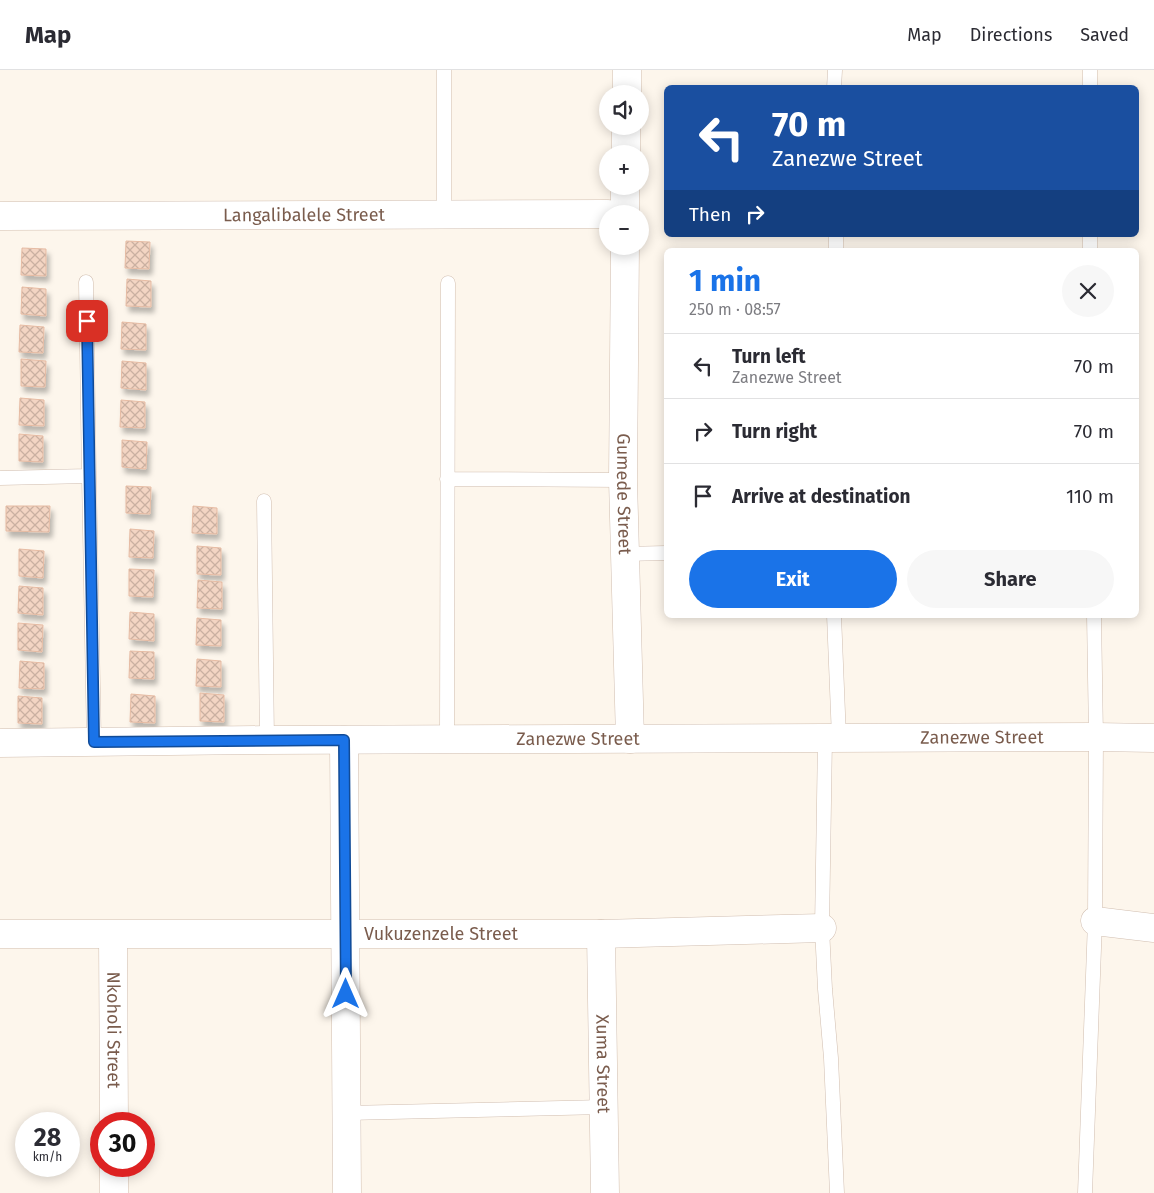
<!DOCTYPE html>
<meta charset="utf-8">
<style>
:root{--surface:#fff;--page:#f7f7f7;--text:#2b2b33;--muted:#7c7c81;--line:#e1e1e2;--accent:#1a73e8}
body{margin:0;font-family:"Fira Sans",sans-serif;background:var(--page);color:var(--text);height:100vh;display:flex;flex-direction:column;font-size:19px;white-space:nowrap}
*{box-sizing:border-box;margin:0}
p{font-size:16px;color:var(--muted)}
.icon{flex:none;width:28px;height:28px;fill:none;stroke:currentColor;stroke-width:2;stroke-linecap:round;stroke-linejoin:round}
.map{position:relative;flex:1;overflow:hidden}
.details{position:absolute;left:664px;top:178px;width:475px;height:370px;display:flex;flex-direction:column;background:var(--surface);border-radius:8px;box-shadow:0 2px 12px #0003}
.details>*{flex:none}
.top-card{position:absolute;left:664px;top:15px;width:475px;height:152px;border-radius:8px;box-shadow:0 2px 12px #0003;background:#1a4fa0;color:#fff;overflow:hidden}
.buttons{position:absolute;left:599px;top:15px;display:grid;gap:10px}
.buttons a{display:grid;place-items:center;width:50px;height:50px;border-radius:50%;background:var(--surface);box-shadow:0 2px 12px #0003;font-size:25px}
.speed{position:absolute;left:15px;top:1042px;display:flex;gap:10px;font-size:25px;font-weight:700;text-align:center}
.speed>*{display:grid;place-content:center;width:65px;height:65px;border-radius:50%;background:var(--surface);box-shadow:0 2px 12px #0003;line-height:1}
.speed small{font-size:12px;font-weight:400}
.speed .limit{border:8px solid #d22;background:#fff;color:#111}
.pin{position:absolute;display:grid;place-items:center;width:42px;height:42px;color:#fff;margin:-21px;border-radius:10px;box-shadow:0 2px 8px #0006}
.me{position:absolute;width:55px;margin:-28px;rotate:0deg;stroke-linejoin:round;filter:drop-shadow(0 0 4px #0008)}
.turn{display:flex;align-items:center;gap:18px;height:105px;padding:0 25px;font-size:22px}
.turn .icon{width:65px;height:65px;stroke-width:2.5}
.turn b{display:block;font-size:35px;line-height:42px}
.then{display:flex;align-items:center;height:48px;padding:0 25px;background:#0003;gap:10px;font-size:19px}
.round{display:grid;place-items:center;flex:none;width:52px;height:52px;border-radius:26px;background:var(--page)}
.head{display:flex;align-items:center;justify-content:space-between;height:85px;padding:0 25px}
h1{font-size:30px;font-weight:700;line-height:38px;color:var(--accent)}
.primary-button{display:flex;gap:10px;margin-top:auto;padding:10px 25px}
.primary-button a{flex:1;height:58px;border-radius:30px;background:var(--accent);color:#fff;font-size:20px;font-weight:700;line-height:58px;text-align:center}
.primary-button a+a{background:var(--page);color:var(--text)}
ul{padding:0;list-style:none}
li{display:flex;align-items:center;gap:15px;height:65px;padding:0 25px;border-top:1px solid var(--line)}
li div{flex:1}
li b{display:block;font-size:19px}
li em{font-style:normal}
header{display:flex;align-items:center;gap:30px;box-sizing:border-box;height:70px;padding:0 25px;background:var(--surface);border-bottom:1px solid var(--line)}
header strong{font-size:24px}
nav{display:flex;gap:28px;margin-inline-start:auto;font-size:18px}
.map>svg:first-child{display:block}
.building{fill:url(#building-cross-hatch);stroke:#e6bba3;filter:url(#shadow)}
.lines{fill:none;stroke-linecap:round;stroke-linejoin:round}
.service-casing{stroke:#d1beb0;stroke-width:15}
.minor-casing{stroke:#d1beb0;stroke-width:29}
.service{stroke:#fff;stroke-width:14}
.minor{stroke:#fff;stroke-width:28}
.route-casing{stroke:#114b97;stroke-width:12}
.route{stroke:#1a73e8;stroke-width:9}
.labels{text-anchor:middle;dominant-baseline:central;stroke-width:4;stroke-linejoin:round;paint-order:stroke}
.street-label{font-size:18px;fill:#7a5c4d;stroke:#fffaf3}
</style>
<header>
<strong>Map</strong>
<nav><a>Map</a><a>Directions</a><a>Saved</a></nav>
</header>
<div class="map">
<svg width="1154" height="1123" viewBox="0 0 1154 1123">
<defs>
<pattern id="building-cross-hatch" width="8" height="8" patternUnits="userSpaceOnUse" patternTransform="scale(1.25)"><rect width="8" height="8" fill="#f3d5c3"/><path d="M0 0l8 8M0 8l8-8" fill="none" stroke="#cab0a1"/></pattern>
<filter id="shadow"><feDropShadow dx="3" dy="5.5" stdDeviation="2.5" flood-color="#0004"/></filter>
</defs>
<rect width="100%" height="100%" fill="#fdf6ec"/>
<path class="building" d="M126 171 150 172 149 199 125 198Z
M22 178 46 179V206L21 205Z
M127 209 151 211V237L126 236Z
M22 217 46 219V246L21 244Z
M122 252 146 254V280L121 279Z
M20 255 44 257 43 283 19 282Z
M21 289 46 291 45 317 21 316Z
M122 291 146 293V320L121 318Z
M20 328 44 330V356L19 355Z
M121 330 145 332V358L120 357Z
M19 364 43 366V392L19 391Z
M122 370 147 372 146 399 122 397Z
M126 416 151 417 150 444 126 443Z
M6 436H50L49 462 6 461Z
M193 436 217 438V464L192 463Z
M130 459 154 461 153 488 129 487Z
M197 476 221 478V505L197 504Z
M19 479 44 481 43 508 19 506Z
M129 499 154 500 153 527 129 526Z
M198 510 222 512V539L197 538Z
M19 516 43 518V545L18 543Z
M130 542 154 544V571L129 569Z
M197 548 221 550V576L196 575Z
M18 553 43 555 42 582 18 580Z
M130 581 154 582V609L129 608Z
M197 589 221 591V617L196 616Z
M20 591 44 593V619L19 618Z
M200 623 224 625V652L200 651Z
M131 624 155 626V653L130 652Z
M18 626 42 628V654L18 653Z"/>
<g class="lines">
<g class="service-casing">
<path id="service" d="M444 0V144
M834 18 835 0
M1090 18V0
M836 165V180
M1090 165V180
M86 212 89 406
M0 408 89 406 94 672
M447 409 623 410
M264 431 267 670
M624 484 666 483
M834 545 839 668
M825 668 822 858 825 919 831 988 837 1123
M447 670 448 213
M347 1043 604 1037
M1085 1123 1095 851 1096 667 1094 545"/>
</g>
<g class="minor-casing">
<g id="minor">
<path d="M627 24V0"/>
<path d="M626 84V56"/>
<path d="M625 144V116"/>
<path id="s1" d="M0 146 608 144"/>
<path id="s2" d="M625 176 623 410 630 669"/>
<path d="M344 670 347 1123"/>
<path id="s3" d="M0 673 267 670 1096 667 1154 668"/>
<path d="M1095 851 1154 858"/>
<path id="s4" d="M0 864H601L822 858"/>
<path id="s5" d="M601 864 605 1123"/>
<path id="s6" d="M113 865 114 1054"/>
<path d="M114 1123V1096"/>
</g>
</g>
<use href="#service" class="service"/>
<use href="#minor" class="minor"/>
</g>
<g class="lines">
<g class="route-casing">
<path id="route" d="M87 251 94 672 344 670 346 924"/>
</g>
<use href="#route" class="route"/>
</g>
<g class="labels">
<g class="street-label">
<text stroke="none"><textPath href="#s1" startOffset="304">Langalibalele Street</textPath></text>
<text stroke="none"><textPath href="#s2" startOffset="248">Gumede Street</textPath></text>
<text stroke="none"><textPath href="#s3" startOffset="982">Zanezwe Street</textPath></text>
<text stroke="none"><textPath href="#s3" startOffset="578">Zanezwe Street</textPath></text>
<text stroke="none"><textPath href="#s4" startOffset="441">Vukuzenzele Street</textPath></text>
<text stroke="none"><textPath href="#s6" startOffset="95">Nkoholi Street</textPath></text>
<text stroke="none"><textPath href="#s5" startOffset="130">Xuma Street</textPath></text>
</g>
</g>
</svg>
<div class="buttons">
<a><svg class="icon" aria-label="sound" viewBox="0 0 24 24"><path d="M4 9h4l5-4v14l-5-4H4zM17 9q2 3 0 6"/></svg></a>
<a>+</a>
<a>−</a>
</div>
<div class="speed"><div>28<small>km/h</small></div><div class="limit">30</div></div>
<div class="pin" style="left:87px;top:251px;background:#d93025"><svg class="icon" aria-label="arrive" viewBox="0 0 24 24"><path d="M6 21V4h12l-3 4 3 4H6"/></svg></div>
<svg class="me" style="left:346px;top:924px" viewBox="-20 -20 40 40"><path d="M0-17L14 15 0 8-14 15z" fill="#1a73e8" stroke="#fff" stroke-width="4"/></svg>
<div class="top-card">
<div class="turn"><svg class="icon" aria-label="left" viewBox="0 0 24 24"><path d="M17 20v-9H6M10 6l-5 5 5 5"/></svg><div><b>70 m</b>Zanezwe Street</div></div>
<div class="then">Then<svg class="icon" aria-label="right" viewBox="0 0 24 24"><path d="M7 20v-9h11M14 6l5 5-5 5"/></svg></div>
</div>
<section class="details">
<div class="head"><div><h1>1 min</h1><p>250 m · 08:57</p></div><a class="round"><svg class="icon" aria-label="close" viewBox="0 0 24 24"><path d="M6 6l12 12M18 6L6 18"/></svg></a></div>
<ul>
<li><svg class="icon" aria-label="left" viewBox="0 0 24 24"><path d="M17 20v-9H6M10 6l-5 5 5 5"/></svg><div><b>Turn left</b><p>Zanezwe Street</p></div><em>70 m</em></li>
<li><svg class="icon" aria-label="right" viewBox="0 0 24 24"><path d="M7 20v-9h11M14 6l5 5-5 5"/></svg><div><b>Turn right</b></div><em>70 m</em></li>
<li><svg class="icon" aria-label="arrive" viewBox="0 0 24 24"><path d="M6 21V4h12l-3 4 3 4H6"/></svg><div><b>Arrive at destination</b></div><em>110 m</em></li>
</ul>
<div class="primary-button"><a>Exit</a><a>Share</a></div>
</section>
</div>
